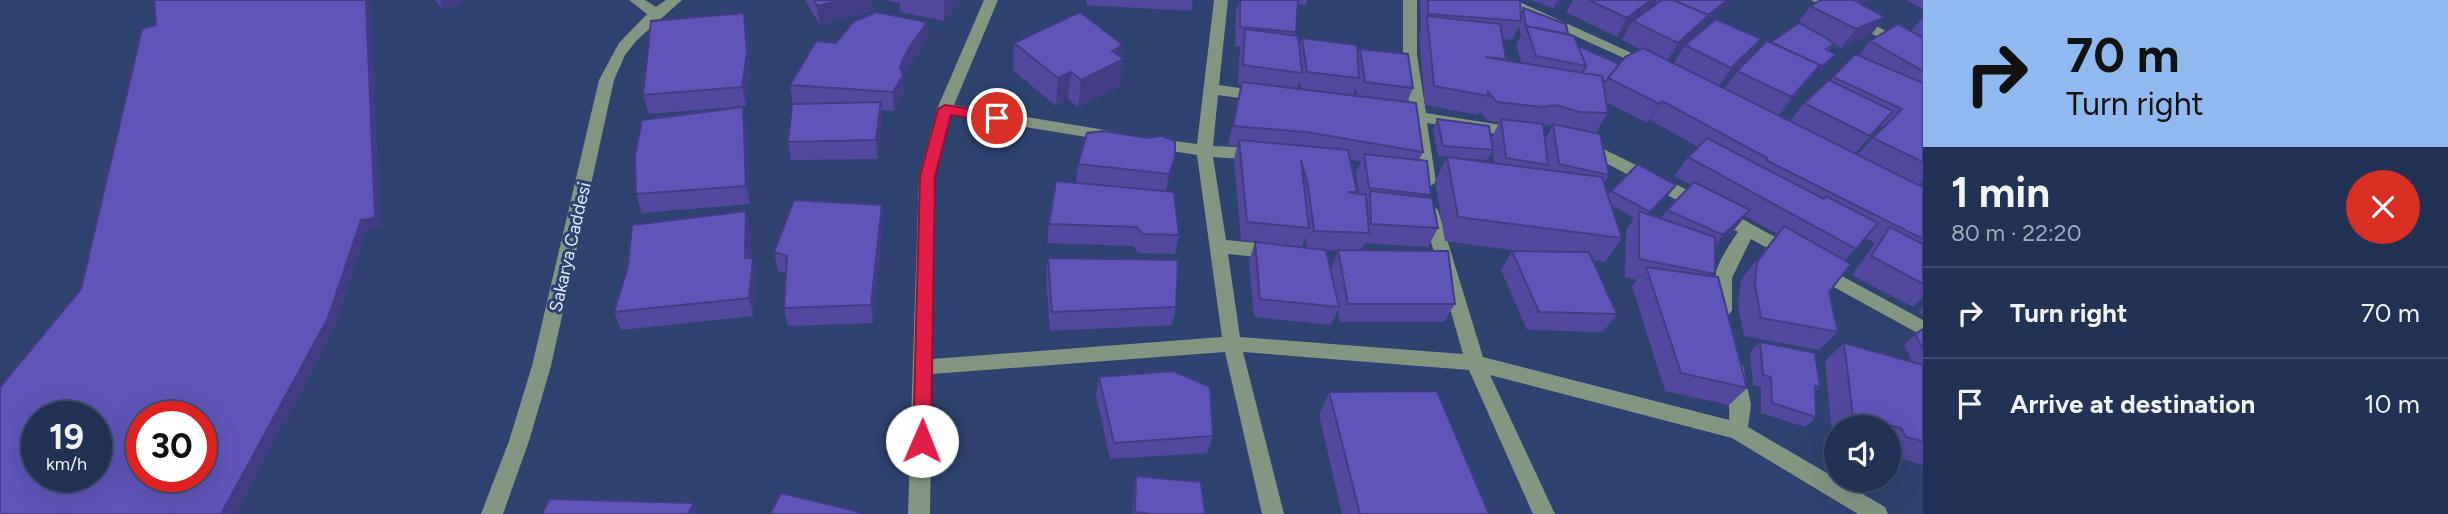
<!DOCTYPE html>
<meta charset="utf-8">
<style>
:root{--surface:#223254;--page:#2a3a5a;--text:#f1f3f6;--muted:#a2aab8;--line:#3f4d6b}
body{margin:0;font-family:Figtree,sans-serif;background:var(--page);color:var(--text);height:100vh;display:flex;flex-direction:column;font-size:26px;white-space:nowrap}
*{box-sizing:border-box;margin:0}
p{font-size:23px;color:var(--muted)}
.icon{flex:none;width:38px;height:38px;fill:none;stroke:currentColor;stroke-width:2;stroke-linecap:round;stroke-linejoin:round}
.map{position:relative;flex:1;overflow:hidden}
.details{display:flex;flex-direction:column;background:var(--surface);width:525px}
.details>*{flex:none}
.guide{background:#90b9f0;color:#111;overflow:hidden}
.buttons{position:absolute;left:1824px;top:415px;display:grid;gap:14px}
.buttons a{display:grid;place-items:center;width:77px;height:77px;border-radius:50%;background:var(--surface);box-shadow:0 7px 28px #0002,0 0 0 2px var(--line);font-size:35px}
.speed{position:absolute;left:21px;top:401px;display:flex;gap:14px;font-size:35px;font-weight:700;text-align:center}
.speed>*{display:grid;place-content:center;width:91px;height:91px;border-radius:50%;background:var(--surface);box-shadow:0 7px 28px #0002,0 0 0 2px var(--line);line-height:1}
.speed small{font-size:18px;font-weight:400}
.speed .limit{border:10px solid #d22;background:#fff;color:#111}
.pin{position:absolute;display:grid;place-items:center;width:60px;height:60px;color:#fff;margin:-30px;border:4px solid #fff;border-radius:50%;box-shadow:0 2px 7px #0007}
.me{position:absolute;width:77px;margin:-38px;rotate:1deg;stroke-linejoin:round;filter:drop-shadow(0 0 5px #0008)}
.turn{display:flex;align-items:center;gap:24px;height:147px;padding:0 28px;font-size:32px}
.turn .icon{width:91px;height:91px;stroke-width:2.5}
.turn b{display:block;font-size:49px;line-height:60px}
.round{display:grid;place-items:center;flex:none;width:74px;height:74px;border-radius:37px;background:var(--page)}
.overview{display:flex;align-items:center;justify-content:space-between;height:119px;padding:0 28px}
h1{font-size:42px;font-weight:700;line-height:52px}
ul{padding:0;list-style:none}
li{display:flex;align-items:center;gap:21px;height:91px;padding:0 28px;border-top:2px solid var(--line)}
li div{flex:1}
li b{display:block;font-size:26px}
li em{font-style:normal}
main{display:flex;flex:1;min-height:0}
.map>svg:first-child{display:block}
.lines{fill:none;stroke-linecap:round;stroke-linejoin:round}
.minor{fill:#839682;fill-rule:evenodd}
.wall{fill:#52499f;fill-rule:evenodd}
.shaded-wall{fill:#423c82}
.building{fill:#5f55b9;stroke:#423c82;stroke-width:2;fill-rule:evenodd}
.route{fill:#e11d48;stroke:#92132f;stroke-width:2}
.labels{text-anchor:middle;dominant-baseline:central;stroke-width:6;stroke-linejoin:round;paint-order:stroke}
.street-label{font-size:18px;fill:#e0e9fa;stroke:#2e4370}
</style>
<main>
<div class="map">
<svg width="1923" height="514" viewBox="0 0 1923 514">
<rect width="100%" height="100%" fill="#2e4370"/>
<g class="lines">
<path class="minor" d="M629 0H645L656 7 666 0H682L637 40 625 55 614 80 551 366 529 441 503 514H481L509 441 532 366 599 80 619 43 647 14Z
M984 0H998L954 105 1111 131 1119 136 1111 141 951 115 935 176 932 359 1222 337 1197 155 1153 148 1145 143 1153 138 1197 144 1214 0H1228L1219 85 1260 91 1268 96 1260 101 1218 95 1213 146 1257 148 1265 154 1257 160 1213 157 1226 240 1276 245 1285 252 1276 259 1228 254 1240 337 1463 354 1422 210 1430 204 1438 210 1483 357 1729 420C1731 404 1723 378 1729 366L1736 364 1743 366 1751 405 1748 427 1885 507 1888 514H1858L1732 438 1490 375 1555 514H1533L1469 370 1243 352 1284 514H1262L1225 352 932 374 930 514H908L919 176 937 109Z
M1403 0H1417V55L1426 113 1520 128 1528 133 1520 138 1427 123 1436 182 1428 188 1420 182 1412 121 1390 117 1387 113 1395 108 1410 110 1403 55Z
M1496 0H1515L1658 65 1651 70 1646 68Z
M1811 0H1828L1923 51V62Z
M1585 140 1706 199 1795 248 1798 253 1789 260 1751 239 1732 278V310L1729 315H1717C1702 287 1722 255 1738 232L1579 149 1577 145 1579 141Z
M1816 262 1923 320V336L1810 274 1807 269 1810 264Z"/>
</g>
<path class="wall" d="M435 0H469L443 10Z
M805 0H872L873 11 820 25Z
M888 0H961L944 21 900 12V3L889 1Z
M1087 0H1193L1191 11 1086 5Z
M1239 0H1307L1306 5 1298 4 1295 35 1299 47 1302 38 1358 55 1360 49 1413 88 1407 102 1423 152 1419 160 1431 195 1430 198 1438 228 1428 247 1365 243 1361 250 1455 304 1444 322H1340L1338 310 1331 325 1254 317 1249 261 1255 242 1300 247 1241 240 1234 159 1237 146 1228 145 1241 85 1238 84 1240 46H1235L1236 11ZM1300 80 1301 89H1297ZM1356 87 1357 96H1353ZM1350 160 1361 161 1356 173 1359 194 1356 193ZM1305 237 1307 247H1302ZM1327 250 1338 251 1331 269Z
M1420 0H1520L1521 12 1523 8 1568 34 1579 48 1619 64 1640 49 1622 40 1629 27 1617 37 1566 12 1573 0H1734L1703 24 1696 34 1668 60 1674 63 1685 45 1761 39 1748 58 1719 86 1725 88 1737 71 1771 42 1797 24 1810 6 1821 0H1871L1862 4 1885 17 1870 36 1841 48 1833 44 1829 51 1828 65 1808 81 1779 115 1790 121 1804 103 1858 56 1870 41 1911 31 1920 20 1923 19V181L1919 185 1923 187V297L1913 307 1852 275 1875 243 1865 238 1845 260 1829 292 1838 332 1819 350 1744 336 1738 304 1741 280 1777 234 1745 216 1735 229 1715 247V274L1713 276 1747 388 1729 405 1665 391 1632 286 1637 280 1625 277 1626 230 1634 218 1611 205 1622 238 1605 262 1592 260 1617 314 1603 332 1527 330 1501 270 1512 251 1526 252 1445 241 1435 181 1447 157 1494 163 1493 150 1487 160 1438 156 1433 129 1437 119 1491 138 1500 122 1488 121 1480 112 1478 115 1425 105 1419 35 1421 31ZM1519 26 1521 36 1516 45 1522 63 1505 60 1502 39 1512 40ZM1606 102 1647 123 1650 120 1698 147 1688 157 1674 176 1691 185 1667 210 1661 218 1650 215 1668 196 1611 191 1608 195 1604 183 1609 175 1587 131 1596 132 1608 113ZM1543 124 1553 126 1545 139ZM1880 126 1884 127 1858 154 1855 153Z
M1531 0H1564L1553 8Z
M1906 0H1923V9Z
M744 13 747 32 750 72 746 106 649 114 643 95Z
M927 40 908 70 903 81 904 94 894 111 882 110V121L877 159 791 160 788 142 793 104 790 85 836 43Z
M1014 43 1123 45 1122 57 1124 59 1120 86 1078 107 1068 99 1056 106 1013 70Z
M743 107 747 126 750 204 642 213 636 194Z
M1175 157 1171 176 1165 192 1179 235 1175 254 1138 253 1133 246 1047 243 1049 224 1076 183 1078 164Z
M882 205 883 224 873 323 788 326 784 308 786 273 778 271 774 252Z
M751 230 750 258H753L757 276 753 316 621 330 614 312Z
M1048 258 1176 307 1172 325 1050 331 1046 276Z
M1923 306V315L1919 313Z
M1923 329V465L1888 455V427H1836V434L1832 433 1825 361 1844 343 1913 363 1904 344Z
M1760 342 1820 387 1815 391 1816 417 1805 427 1761 413V387L1753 385 1750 352Z
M1099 377 1213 436 1207 453 1110 459 1096 395Z
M1329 392 1489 514H1342L1319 415Z
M1136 476 1205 514H1133L1134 485Z"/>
<path class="shaded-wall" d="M366 0H371L382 228 367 231 336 328 236 514H221Z
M439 0H469L443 10Z
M841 0H872L873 11 820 25 817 6Z
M946 0H961L944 21V2Z
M1557 0H1564L1553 8Z
M1651 0H1657L1651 11 1633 21 1629 27 1617 37 1627 18Z
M1728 0H1734L1703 24 1696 34 1666 62 1678 43 1702 19Z
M1856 0H1871L1848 11Z
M744 13 747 32 750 72 746 106 742 87Z
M1885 17 1870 36 1841 48 1856 29Z
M927 22V40L908 70 903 81 904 94 894 111 893 92 900 67 907 51Z
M1761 39 1748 58 1718 87 1731 68Z
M1123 45 1121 60 1124 59 1120 86 1078 107 1081 80 1112 51Z
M1836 55 1828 65 1808 81 1777 116 1792 97 1820 65Z
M1071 72 1068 99 1056 106 1058 78Z
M1662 101 1650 120 1647 123 1659 104Z
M881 102 882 121 877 159 876 140Z
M743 107 747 126 750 204 746 186Z
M1175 157 1171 176 1165 193 1169 174Z
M1676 185 1668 196 1642 223 1650 212Z
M882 205 883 224 873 323 871 305Z
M1750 210 1735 229 1708 253 1723 235Z
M746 211 751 230 750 276 745 258Z
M753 258 757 276 753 316 749 298Z
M694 503 698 514H688Z"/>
<path class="building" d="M154 0H366L375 218 361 220 328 318 221 514H0V387L81 289 142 29 156 25ZM37 416H96V476H37ZM142 416H201V476H142Z
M814 0H841L817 6Z
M1240 0H1298L1296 32 1240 27Z
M1428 0H1520L1521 21 1428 14Z
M1589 0H1651L1627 18Z
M1662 0H1673L1709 15 1678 43 1633 21Z
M1673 0H1728L1708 15Z
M1821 0H1854L1885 17 1856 29 1810 6Z
M1523 8 1566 24 1568 34 1526 26Z
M876 12 927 22 907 51 900 67 903 75 893 92 790 85 816 41 836 43 853 22Z
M1080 12 1123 45 1112 51 1124 59 1081 80 1071 72 1058 78 1014 43Z
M744 13 747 53 742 87 643 95 651 21Z
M1427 16 1500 24 1506 59 1485 57 1602 76 1608 113 1580 112 1556 105 1542 107 1497 102 1488 92V96L1434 86Z
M1716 19 1761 39 1731 68 1685 45Z
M1799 23 1825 37 1834 44 1826 49 1836 55 1817 70 1820 65 1771 42Z
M1898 24 1923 38V71L1870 41Z
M1526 26 1574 36 1586 66 1536 56Z
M1245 29 1298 36 1302 73 1243 65Z
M1302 38 1357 45 1359 78 1307 72Z
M1767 41 1820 65 1792 97 1737 71Z
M1581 47 1619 64 1606 81H1603L1602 76 1582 73 1586 66 1579 48Z
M1643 48 1923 187V239L1766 160 1767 158 1662 101 1659 104 1608 78 1625 57Z
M1360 49 1408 54 1413 88 1365 82Z
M1855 54 1923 83V162L1873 138 1902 109 1833 77Z
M1829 80 1893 111 1870 136 1804 103Z
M1242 82 1416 103 1423 152 1306 132 1233 126Z
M881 102 876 140 788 142 792 104Z
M743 107 746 186 636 194 635 156 642 120Z
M1437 119 1489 126 1493 150 1443 146Z
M1501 119 1543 124 1548 165 1506 158Z
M1553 124 1600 134 1609 175 1559 164Z
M1104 131 1148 138 1162 136 1175 141V157L1169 174 1078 164 1087 133Z
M1707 138 1824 199 1826 196 1878 223 1856 249 1688 157Z
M1239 140 1348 150 1357 192H1348L1366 195 1369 233 1314 231 1308 186 1301 160 1309 228 1247 222Z
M1364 154 1427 161 1431 195 1369 188Z
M1447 157 1602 177 1622 238 1458 217Z
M1638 164 1676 185 1650 212 1611 191Z
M1056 181 1174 192 1179 235 1142 234 1137 227 1049 224Z
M1694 182 1750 210 1723 235 1667 210Z
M1370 191 1432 198 1438 228 1371 224Z
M794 200 882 205 871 305 784 308 787 256 774 252Z
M746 211 745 258H753L749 298 614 312 628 266 632 225Z
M1639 211 1715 237V274L1639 259Z
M1784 226 1851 264 1829 292 1838 332 1761 318 1755 285 1757 262Z
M1890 227 1923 244V284L1871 256Z
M1255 242 1326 250 1339 307 1260 299Z
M1338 250 1448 251 1455 304H1348Z
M1512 251 1589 252 1617 314 1539 312Z
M1048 258 1178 260 1176 307 1052 312Z
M1646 267 1718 277 1747 388 1681 373Z
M1923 329V349L1915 334Z
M1760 342 1815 353 1820 387 1815 386 1816 417 1772 403 1771 377 1763 375Z
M1844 343 1923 365V441L1906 437 1901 428 1853 416Z
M1173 371 1210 387 1213 436 1114 443 1099 377Z
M1437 391 1489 514H1360L1329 392Z
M1136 476 1201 482 1205 514H1151L1135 512Z
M781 493 860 512V514H770Z
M549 499 694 503 688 514H542Z"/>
<path class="route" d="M945 105 997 113 1004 118 997 122 951 115 935 176 931 441 928 447H915L913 441 920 176 938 109Z"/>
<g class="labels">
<g class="street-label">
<text transform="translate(570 247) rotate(-77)">Sakarya Caddesi</text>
</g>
</g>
</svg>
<div class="buttons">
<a><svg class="icon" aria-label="sound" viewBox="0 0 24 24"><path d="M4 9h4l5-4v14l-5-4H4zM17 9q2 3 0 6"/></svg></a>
</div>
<div class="speed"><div>19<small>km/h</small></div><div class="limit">30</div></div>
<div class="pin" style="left:997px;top:118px;background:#d93025"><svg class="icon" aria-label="arrive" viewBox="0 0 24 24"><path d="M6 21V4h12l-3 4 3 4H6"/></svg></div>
<svg class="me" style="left:922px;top:441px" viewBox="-20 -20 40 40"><circle r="19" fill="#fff"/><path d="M0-13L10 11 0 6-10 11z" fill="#e11d48"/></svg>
</div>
<section class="details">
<div class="guide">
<div class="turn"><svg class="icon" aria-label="right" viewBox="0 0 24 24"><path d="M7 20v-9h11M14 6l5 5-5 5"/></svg><div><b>70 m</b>Turn right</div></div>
</div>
<div class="overview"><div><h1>1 min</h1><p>80 m · 22:20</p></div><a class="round" style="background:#d93025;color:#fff"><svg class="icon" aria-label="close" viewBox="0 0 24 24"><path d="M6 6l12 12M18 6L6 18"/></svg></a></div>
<ul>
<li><svg class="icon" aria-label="right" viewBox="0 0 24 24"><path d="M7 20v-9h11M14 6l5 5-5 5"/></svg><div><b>Turn right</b></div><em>70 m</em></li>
<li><svg class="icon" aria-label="arrive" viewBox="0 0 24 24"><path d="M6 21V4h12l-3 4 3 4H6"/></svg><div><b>Arrive at destination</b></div><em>10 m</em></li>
</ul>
</section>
</main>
